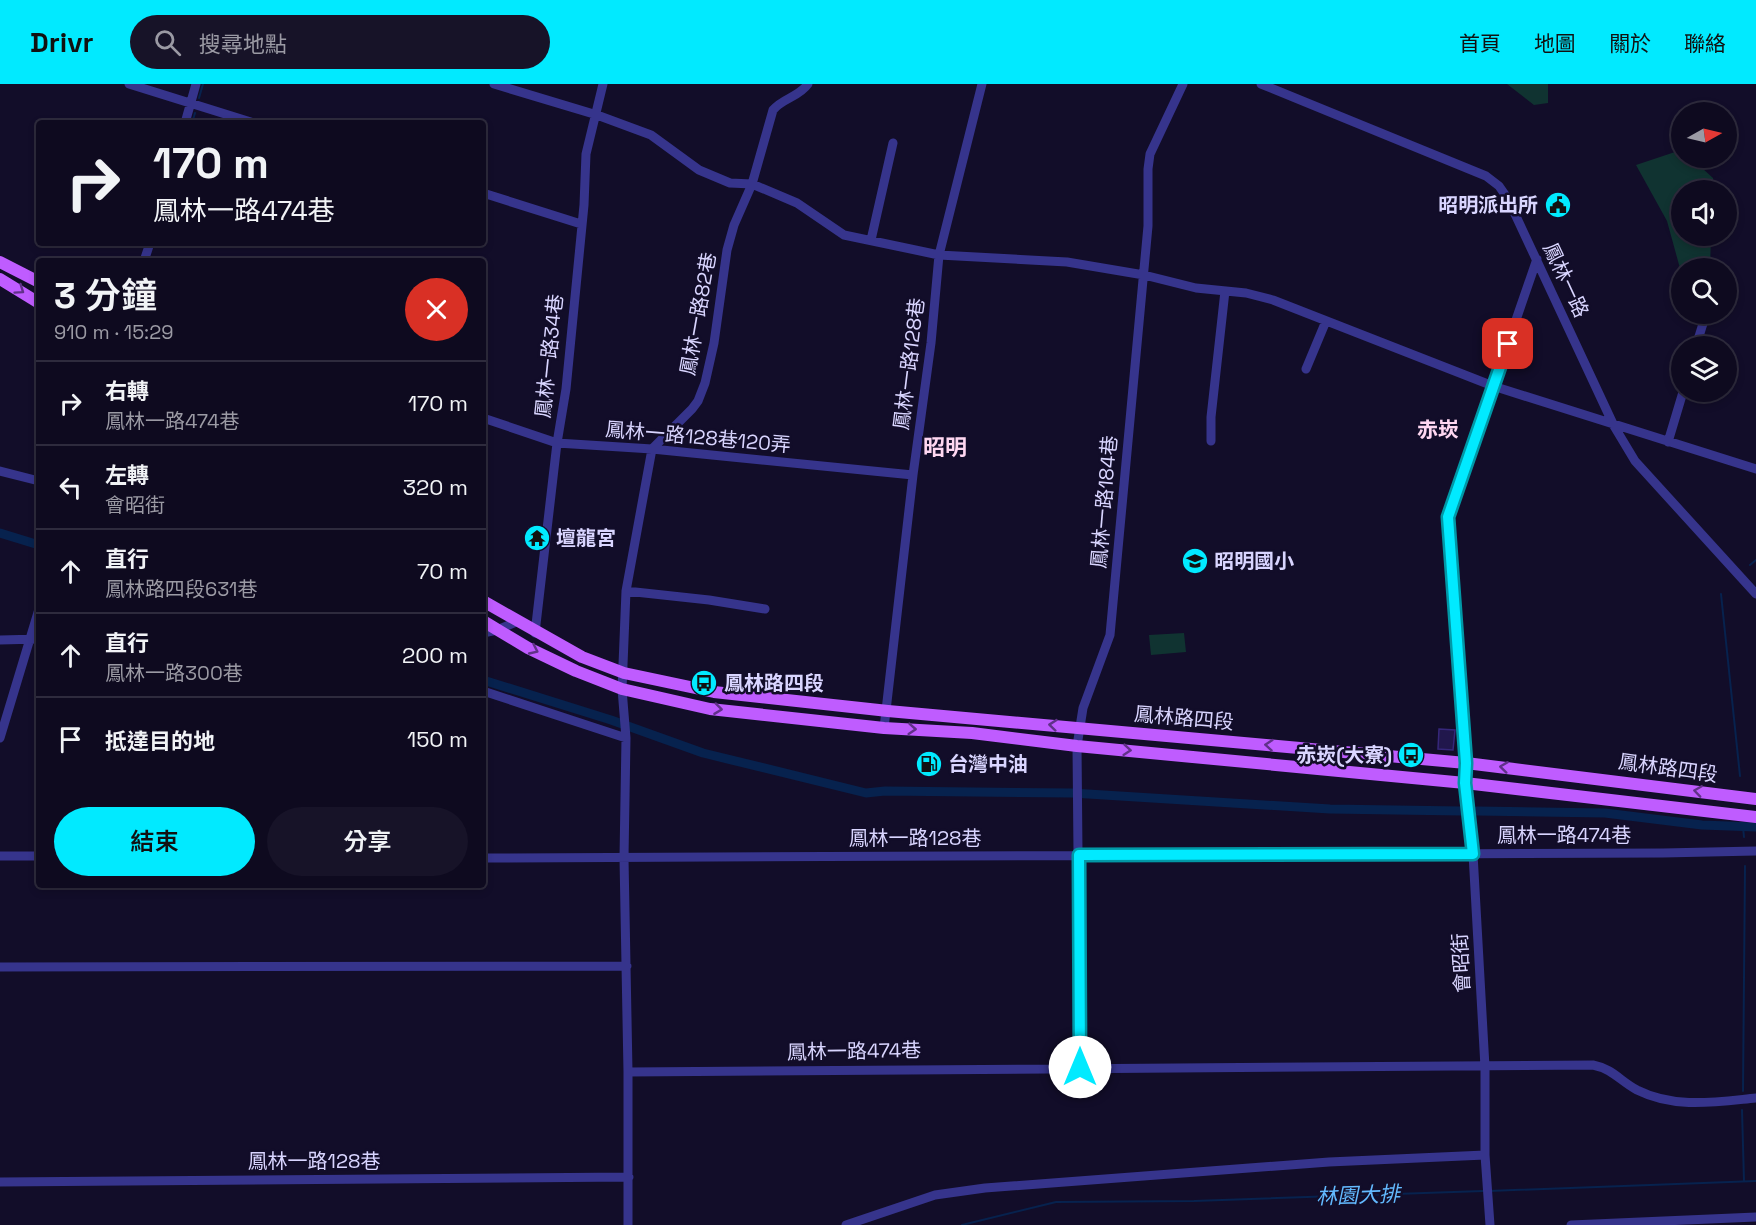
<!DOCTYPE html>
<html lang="zh-TW">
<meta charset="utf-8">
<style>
:root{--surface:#0e0a1f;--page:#171328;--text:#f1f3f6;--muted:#9b9aa4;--line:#2e2b3d;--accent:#01eaff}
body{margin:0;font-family:"Space Grotesk","Noto Sans TC",sans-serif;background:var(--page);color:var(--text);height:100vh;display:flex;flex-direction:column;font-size:22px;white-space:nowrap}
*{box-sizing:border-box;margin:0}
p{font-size:20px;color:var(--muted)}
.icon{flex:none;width:33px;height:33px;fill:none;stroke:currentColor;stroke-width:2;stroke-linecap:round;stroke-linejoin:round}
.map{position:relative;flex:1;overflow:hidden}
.panel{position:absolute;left:36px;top:174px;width:450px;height:630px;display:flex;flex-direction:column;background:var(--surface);border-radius:6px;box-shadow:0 3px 9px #0003,0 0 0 2px var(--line)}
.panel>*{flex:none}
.guide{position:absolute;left:36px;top:36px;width:450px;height:126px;border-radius:6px;box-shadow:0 3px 9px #0003,0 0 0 2px var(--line);background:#0e0a1f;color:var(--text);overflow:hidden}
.needle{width:39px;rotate:82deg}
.fabs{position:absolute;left:1671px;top:18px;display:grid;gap:12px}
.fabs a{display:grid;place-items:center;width:66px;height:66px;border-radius:50%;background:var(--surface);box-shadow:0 3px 9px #0003,0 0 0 2px var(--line);font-size:30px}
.pin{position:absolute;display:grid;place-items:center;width:51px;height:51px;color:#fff;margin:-26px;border-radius:12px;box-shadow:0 3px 9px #0006}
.me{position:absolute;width:66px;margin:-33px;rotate:0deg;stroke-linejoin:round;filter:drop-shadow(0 0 4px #0008)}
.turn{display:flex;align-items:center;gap:21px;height:126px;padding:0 18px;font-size:27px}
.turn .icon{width:78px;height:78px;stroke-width:2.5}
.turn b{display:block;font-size:42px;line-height:51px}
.round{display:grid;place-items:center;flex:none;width:63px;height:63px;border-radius:32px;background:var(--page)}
.headline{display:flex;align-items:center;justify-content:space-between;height:102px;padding:0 18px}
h1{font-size:36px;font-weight:600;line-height:45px}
.cta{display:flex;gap:12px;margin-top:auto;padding:12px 18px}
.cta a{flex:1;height:69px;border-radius:36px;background:var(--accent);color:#111;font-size:24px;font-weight:600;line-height:69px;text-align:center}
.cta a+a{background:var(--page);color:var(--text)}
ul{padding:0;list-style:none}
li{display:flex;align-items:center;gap:18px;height:84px;padding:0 18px;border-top:2px solid var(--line)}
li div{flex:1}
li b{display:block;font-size:22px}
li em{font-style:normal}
header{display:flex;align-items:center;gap:36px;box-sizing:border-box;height:84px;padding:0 30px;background:var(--accent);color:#111}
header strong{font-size:28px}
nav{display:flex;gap:33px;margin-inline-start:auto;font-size:21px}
.search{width:420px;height:54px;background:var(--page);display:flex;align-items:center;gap:15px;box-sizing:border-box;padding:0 21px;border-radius:33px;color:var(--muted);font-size:22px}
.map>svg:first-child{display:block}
.green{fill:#103331}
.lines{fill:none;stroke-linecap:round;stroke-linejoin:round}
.stream{stroke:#07224e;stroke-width:2}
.canal{stroke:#07224e;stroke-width:9}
.building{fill:#21174c;stroke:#36277a;stroke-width:1.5}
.minor{stroke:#36348c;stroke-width:9}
.major{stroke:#bf5cff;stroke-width:12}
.oneway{stroke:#603189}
.route-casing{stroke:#0198a6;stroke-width:15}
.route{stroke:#01eaff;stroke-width:10}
.labels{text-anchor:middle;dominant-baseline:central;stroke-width:5;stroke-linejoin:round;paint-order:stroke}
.poi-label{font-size:20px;font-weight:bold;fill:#d9d5ff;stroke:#120d29;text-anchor:start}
.street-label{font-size:20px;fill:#d9d5ff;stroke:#120d29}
.neighbourhood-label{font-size:21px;font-weight:bold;fill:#ffd7f1;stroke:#120d29}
.water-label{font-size:21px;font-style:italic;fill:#63baff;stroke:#120d29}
.quarter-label{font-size:22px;font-weight:bold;fill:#ffd7f1;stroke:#120d29}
</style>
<header>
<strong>Drivr</strong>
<div class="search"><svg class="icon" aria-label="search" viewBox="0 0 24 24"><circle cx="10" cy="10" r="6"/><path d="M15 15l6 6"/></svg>搜尋地點</div>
<nav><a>首頁</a><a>地圖</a><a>關於</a><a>聯絡</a></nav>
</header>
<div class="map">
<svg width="1756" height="1141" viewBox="0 0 1756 1141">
<rect width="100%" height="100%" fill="#120d29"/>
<path class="green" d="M1507 0H1548V19L1534 21Z
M1681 66 1682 74H1691L1713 94V106H1682V152H1711L1710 184H1682L1681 188 1667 137 1636 81Z
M1184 549 1186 568 1151 571 1149 551Z"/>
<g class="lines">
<path class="stream" d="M199 14 203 0
M192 39 195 29
M1750 481 1756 476
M1721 510 1740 692
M1743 743 1744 753
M1743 1007 1745 782
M1742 1026 1744 1097
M1489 1107 1756 1097
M962 1141 1056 1118 1194 1117 1483 1107"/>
<path class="canal" d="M0 449 39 461
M483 596 611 636 703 669 866 709 885 707 1072 709 1330 725 1461 727
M1477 727 1605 729 1702 741 1756 743"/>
</g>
<path class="building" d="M1439 645 1455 646 1453 666 1438 665Z"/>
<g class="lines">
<path class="minor" d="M129 0 254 39
M494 0 597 31 651 51 699 86 730 99 752 100 797 119 844 151 939 171 1067 178 1144 191 1196 204 1246 209 1273 216 1493 302 1756 385
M1261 0 1486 92 1499 102 1508 115 1614 342 1635 377 1756 510
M185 39 196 0
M483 109 581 140
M871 156 893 59
M144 177 150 159
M1696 262 1706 230
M1306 285 1326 237
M483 334 557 359 652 365 913 391
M1211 357V333L1225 207
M1668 358 1683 308
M0 387 39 397
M626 507 709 516 765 525
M483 549 497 546 516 538
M535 549 557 359 566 305 584 121 586 70 603 0
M0 556 39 555
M483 607 626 654
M884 644 913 391 931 259 939 171 982 0
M0 654 39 525
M0 772H39
M483 774 1663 769 1756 767
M0 883 627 882
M1080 983 1077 662 1083 624 1110 551 1148 142V85L1150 70 1183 0
M628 988 1593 981C1613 985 1620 997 1637 1006 1675 1025 1715 1018 1756 1014
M0 1098 629 1093
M628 1141V988L624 774 626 654 622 605 626 507 652 365 692 325 698 317 705 299 714 259 727 166 734 141 752 100 773 26C783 14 799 13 808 0
M846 1141 935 1111 985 1104 1329 1078 1485 1071
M1490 1141 1485 1071V983L1473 770 1465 699 1466 679 1448 433 1537 175
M1571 1141 1756 1133"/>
<path class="major" d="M0 178 39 198
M0 195 39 219
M483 517 582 573 624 589 714 608 888 627 1466 679 1756 715
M483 537 528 564 576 587 622 605 710 625 884 644 972 649 1077 662 1465 699 1756 733"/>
</g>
<defs><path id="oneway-chevron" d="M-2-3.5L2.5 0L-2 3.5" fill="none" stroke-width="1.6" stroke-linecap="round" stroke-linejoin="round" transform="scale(1.5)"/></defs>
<g class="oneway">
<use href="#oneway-chevron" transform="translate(20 206) rotate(35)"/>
<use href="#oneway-chevron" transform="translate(534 566) rotate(25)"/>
<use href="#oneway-chevron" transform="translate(718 625) rotate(7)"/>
<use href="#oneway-chevron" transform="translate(1053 641) rotate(-174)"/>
<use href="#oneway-chevron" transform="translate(912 645) rotate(4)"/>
<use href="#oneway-chevron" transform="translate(1269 661) rotate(-175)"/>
<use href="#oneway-chevron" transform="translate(1127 666) rotate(5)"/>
<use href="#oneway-chevron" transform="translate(1504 683) rotate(-173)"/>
<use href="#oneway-chevron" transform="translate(1698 707) rotate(-172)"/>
</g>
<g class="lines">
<g class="route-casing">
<path id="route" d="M1080 983 1079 771 1473 770 1465 699 1466 679 1448 433 1508 260"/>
</g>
<use href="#route" class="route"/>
</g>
<defs>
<g id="civic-disc" transform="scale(1.35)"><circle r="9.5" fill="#01eaff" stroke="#120d29"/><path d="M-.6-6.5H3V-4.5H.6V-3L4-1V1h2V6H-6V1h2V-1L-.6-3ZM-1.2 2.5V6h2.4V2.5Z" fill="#111"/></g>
<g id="temple-disc" transform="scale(1.35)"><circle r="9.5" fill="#01eaff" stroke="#120d29"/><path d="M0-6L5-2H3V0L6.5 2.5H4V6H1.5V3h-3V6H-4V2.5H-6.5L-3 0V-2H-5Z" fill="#111"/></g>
<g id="school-disc" transform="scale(1.35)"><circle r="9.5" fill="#01eaff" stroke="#120d29"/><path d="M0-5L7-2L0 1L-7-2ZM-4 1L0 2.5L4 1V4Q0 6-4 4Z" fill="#111"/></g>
<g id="bus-disc" transform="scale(1.35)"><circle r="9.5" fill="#01eaff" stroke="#120d29"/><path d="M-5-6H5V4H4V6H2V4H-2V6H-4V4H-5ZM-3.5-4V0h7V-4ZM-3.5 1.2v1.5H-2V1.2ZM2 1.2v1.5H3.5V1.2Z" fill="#111"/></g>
<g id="fuel-disc" transform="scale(1.35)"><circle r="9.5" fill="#01eaff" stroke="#120d29"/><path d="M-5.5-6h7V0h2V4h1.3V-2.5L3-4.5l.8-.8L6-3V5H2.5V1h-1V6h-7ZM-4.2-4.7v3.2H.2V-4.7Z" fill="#111"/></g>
</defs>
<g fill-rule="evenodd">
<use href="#civic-disc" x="1558" y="121"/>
<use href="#temple-disc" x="537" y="454"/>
<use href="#school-disc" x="1195" y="477"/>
<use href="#bus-disc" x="704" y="599"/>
<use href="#bus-disc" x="1411" y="671"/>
<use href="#fuel-disc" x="929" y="680"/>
</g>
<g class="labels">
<g class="poi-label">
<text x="1538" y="121" text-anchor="end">昭明派出所</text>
<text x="556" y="454">壇龍宮</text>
<text x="1214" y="477">昭明國小</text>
<text x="724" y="599">鳳林路四段</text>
<text x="1392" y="671" text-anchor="end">赤崁(大寮)</text>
<text x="948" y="680">台灣中油</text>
</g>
<g class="street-label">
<text transform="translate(1566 196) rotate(65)">鳳林一路</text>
<text transform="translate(698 230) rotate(-80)">鳳林一路82巷</text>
<text transform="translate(549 272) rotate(-84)">鳳林一路34巷</text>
<text transform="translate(909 280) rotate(-83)">鳳林一路128巷</text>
<text transform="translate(698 353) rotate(5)">鳳林一路128巷120弄</text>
<text transform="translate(1104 418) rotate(-85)">鳳林一路184巷</text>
<text transform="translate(1184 634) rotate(5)">鳳林路四段</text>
<text transform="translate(1668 684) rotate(8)">鳳林路四段</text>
<text x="1564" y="751">鳳林一路474巷</text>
<text x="915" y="754">鳳林一路128巷</text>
<text transform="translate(1461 879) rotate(-93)">會昭街</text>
<text transform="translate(854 967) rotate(-1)">鳳林一路474巷</text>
<text x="314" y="1077">鳳林一路128巷</text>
</g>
<g class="neighbourhood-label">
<text x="1438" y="345">赤崁</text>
</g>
<g class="water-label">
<text transform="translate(1358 1111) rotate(-2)">林園大排</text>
</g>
<g class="quarter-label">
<text x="945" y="363">昭明</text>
</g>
</g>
</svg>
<div class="fabs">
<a><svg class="needle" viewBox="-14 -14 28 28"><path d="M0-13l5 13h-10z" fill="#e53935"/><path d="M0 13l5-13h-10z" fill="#9b9aa4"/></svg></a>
<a><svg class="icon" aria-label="sound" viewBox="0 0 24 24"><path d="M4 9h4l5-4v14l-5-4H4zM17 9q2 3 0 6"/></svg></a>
<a><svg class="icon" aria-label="search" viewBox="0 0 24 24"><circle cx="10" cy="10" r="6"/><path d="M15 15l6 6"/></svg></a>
<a><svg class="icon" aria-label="layers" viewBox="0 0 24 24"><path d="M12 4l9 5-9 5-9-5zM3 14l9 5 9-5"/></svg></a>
</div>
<div class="pin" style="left:1508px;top:260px;background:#d93025"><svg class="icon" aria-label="arrive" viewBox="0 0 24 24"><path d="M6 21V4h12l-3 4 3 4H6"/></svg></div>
<svg class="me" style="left:1080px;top:983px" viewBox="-20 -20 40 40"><circle r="19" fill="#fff"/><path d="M0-13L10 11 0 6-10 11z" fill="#01eaff"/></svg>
<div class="guide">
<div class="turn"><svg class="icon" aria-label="right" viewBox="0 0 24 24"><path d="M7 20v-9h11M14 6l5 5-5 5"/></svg><div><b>170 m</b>鳳林一路474巷</div></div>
</div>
<section class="panel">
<div class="headline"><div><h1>3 分鐘</h1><p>910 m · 15:29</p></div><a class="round" style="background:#d93025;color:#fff"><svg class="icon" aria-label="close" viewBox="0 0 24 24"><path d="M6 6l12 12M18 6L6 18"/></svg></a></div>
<ul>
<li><svg class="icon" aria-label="right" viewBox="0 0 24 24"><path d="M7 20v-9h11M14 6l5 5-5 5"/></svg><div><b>右轉</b><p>鳳林一路474巷</p></div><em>170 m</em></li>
<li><svg class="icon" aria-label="left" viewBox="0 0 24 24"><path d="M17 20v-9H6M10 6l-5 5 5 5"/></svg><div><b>左轉</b><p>會昭街</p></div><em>320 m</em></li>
<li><svg class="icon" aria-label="ahead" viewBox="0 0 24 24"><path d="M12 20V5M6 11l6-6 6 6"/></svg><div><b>直行</b><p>鳳林路四段631巷</p></div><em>70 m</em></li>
<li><svg class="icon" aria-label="ahead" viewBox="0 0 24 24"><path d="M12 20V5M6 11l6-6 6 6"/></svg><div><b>直行</b><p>鳳林一路300巷</p></div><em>200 m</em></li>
<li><svg class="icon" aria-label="arrive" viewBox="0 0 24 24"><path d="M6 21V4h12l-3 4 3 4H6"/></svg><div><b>抵達目的地</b></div><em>150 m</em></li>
</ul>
<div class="cta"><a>結束</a><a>分享</a></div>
</section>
</div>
